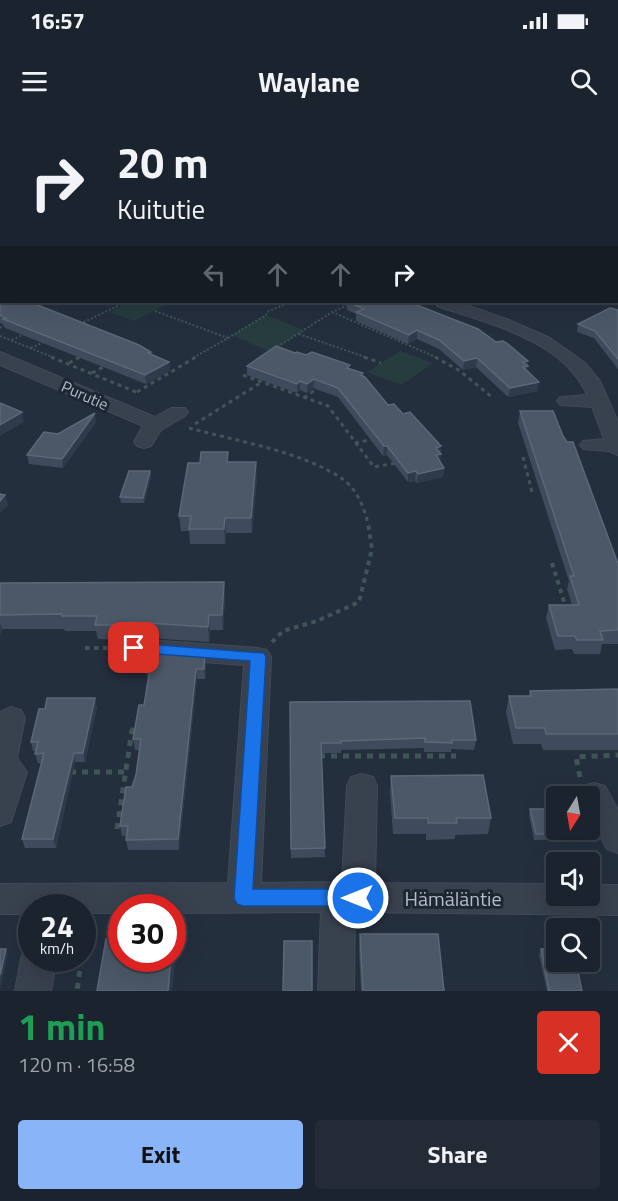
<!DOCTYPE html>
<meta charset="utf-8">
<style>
:root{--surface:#1b232e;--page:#242b36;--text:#f1f3f6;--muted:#a0a4aa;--line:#39404a;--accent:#8ab4f8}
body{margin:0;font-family:"Titillium Web",sans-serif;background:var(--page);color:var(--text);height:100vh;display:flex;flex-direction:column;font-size:22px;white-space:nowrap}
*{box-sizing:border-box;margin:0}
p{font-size:20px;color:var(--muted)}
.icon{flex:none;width:33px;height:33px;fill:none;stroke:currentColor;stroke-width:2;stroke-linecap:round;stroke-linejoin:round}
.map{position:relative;height:871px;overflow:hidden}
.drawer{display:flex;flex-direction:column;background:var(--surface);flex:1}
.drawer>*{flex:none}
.top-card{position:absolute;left:0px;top:0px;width:618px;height:183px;box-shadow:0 6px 24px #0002,0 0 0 2px var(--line);background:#1b232e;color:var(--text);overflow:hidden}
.needle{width:39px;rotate:191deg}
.fabs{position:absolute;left:546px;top:666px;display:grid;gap:12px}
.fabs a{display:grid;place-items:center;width:54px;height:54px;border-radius:6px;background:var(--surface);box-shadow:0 6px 24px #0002,0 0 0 2px var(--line);font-size:30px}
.speed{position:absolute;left:18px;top:774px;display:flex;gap:12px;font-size:30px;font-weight:700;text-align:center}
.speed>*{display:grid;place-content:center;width:78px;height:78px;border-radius:50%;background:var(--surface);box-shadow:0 6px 24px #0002,0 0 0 2px var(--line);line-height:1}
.speed small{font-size:15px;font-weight:400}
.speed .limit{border:9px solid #d22;background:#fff;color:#111}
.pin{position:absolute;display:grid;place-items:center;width:51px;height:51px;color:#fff;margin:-26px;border-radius:12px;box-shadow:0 3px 9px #0006}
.me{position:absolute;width:66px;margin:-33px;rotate:270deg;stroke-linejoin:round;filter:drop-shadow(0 0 4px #0008)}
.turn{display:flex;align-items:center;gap:21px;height:126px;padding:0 18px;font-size:27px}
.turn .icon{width:78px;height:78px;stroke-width:2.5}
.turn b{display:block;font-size:42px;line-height:51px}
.lanes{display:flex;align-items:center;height:57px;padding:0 18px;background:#0003;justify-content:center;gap:30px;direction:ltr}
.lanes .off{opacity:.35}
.round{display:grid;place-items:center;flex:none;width:63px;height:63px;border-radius:6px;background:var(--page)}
.headline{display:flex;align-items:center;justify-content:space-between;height:102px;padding:0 18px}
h1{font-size:36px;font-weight:700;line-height:45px;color:#1e9e55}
.cta{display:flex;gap:12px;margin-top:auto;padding:12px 18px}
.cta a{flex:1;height:69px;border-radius:6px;background:var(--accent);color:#111;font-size:24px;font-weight:700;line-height:69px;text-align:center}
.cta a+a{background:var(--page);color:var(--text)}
.status{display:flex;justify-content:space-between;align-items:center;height:42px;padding:0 30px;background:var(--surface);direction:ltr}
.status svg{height:16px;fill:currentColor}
header{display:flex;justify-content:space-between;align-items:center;height:78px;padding:0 18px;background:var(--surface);font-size:27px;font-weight:700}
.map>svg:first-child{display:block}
.green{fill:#263c3f}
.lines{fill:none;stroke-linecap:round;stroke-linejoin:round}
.minor-casing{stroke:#414a57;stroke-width:2}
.path-far3{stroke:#3f5557;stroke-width:2;stroke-dasharray:2 2;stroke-linecap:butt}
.path-far2{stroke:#3f5557;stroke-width:3;stroke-dasharray:4 4;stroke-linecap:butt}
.path-far1{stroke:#3f5557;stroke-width:4;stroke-dasharray:4.5 4.5;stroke-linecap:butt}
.path{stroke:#3f5557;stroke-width:5;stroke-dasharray:6 6;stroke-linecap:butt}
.minor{fill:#38414e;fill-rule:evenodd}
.wall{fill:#3f4b5c}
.shaded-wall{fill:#2f3b4b}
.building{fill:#4b5868;stroke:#5c6777;stroke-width:1.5}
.route{fill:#1a73e8;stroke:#114b97;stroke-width:1.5}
.labels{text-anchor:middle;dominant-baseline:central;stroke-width:6;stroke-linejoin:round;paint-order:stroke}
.street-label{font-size:16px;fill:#b4bcc9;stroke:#1d2633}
.near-street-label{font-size:20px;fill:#b4bcc9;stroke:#1d2633}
</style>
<div class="status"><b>16:57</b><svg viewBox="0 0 49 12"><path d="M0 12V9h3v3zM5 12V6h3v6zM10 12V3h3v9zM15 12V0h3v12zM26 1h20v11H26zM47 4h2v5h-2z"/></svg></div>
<header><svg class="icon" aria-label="menu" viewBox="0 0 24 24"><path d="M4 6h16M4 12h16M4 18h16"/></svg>Waylane<svg class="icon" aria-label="search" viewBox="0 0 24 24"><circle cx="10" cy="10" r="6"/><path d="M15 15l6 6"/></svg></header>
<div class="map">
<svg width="618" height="871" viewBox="0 0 618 871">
<rect width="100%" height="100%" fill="#242f3e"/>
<path class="green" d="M261 0H474L256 1Z
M130 182H166L169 183 134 201 109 192Z
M266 195 304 210 270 232 232 215Z
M400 231 433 243 401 265 367 252Z"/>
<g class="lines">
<g class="minor-casing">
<path id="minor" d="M2 160V171H0V161Z
M435 182H458L509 200 550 218 584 242 600 261 618 302V335L609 331 583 329 580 325 583 321 604 319 592 287 560 285 557 281 560 277 587 275C563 220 489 204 437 186Z
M0 232 155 297 171 288H185L188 292 185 296 161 310 151 326 144 328 137 326 134 322 142 307 141 305 0 245Z
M134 519 258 528 267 530 271 537 261 763 342 762 347 666 351 657 362 654 373 657 377 666 375 763 556 764V776H590V765H618V795L355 792 354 871H318L321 792 172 793V788H122V793H82V788H32V794H0V764L228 763 244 545 134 537 125 535 121 528 125 521Z
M11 587 21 590 25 598 17 638 27 652 11 702 0 706V592Z
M594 663 605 666 618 690V733L607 729 590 696V676L579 675 583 666Z
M32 825V838H57L51 871H15L21 838 27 826Z"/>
</g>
<path class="path-far3" d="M272 2 277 0
M155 191 228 218 193 238
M332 192 438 238
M80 204 126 182
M0 208 9 203
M299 214 368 238
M0 216 55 238
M228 218 266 195 267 192 291 182
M12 220 26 213
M31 228 46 221
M274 229 332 192 355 182
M77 238 83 235"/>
<path class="path-far2" d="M51 237 136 272
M364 237 381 243
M435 237 460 251 493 278
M69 243 80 237
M92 253 107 245
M243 255 328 286 374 347 396 343
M137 272 196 237
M304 278 319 267
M195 304 262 262
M189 308C236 321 305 332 344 360 357 370 365 389 368 404
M355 323 374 319
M523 337 532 372"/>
<path class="path-far1" d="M552 443 566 488
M272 522 283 511 317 501 359 482 372 429 368 403
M85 528H114
M132 612 133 606"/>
<path class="path" d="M319 636H456
M70 652H126
M580 657 576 637 618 635
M117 709 132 610
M67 841H81L77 871"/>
<use href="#minor" class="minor"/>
</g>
<path class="wall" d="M0 180 151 232V234L169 242 170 251 146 264 5 208V205L0 203Z
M348 182 496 222 528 241 527 251 538 271 508 277 476 247 463 250 439 229 417 219 408 224 356 201V194L347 190Z
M618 190V249L594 218 577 212 578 204Z
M247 246 350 249 363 256 388 285 403 294 441 326 440 342 444 348 443 357 417 363 415 361 408 362 387 335 383 336 338 277 313 268 307 273 300 270 297 273 247 255Z
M520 291 563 316 618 444V524H602L600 534H574L572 529 555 530 546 498 549 485H572L567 469 569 461 518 303Z
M96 302 63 348 29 344 27 335 58 314Z
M229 342 257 357 252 413H226L225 424H190L189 411H181L179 396Z
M150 351 151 357 144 383H121L120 377Z
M224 462 225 477 223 510H210L209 522 134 517 123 520 98 519 96 511H65L64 509H2L0 515V463Z
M206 545 205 559H197L179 730H128L126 720 127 716H122L120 706 136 655 139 630H135L133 619 144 585 148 559 146 549Z
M618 569V630H543L541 624H513L506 592 509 576H529L530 571Z
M290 582 476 620 474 630 451 629V632H424V628L341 630V633H321L325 737 291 738Z
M97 587 85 642H75L56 728H25L22 719 42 643H38L35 634 36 631H33L31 622Z
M391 656 491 698 488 714 455 715V719L426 720V714H393L390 672Z
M530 689 601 713 599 719 534 720 529 695Z
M360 814 444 871H361L359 829Z
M541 829 582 871H547L539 835Z"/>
<path class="shaded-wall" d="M1 135 2 145 0 147V137Z
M417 210V219L408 224 409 215Z
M477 238 476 247 463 250 464 241Z
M528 241 526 255 521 257 523 242Z
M169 242 170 251 146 264 145 255Z
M314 259 313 268 307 273V264Z
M300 261V270L297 273V264Z
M539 262 538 271 508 277 510 268Z
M22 292 24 302 0 316V305Z
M95 293 96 302 63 348 62 339Z
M384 326H387V335L383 336Z
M441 326 440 343 435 344 436 328Z
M256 342 257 357 252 413 251 398Z
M444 348 443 357 417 363 418 354Z
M150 351 151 357 144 383 143 378Z
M416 351 415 361 408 362V353Z
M5 375 8 385 0 393V381Z
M225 398 226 413 225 424 224 409Z
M224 462 225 477 223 510 222 495Z
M209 495 210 510 209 522 208 507Z
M0 502 2 509 0 515Z
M132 502 134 517 123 520 121 505Z
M205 534 206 545 205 559 204 549Z
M196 549 197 559 179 730 178 719Z
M95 578 97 587 85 642 83 633Z
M74 633 75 642 56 728 53 719Z
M173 819 176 835 172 871H168L171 838H172Z
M6 829 8 834 0 869V855Z"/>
<path class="building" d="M2 93V135L0 137V97Z
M2 179V182H30L139 225 151 232 148 233 169 242 145 255 3 199 6 198 0 195V180Z
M348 182H409L478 209 496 222 503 221 508 224 528 241 523 242 528 246 523 247 539 262 510 268 477 238 464 241 439 220 417 210 409 215 356 192 364 189Z
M610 188 618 190V239L595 211 578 204Z
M276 226 295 233 297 232 306 235 312 232 350 245 347 248 363 253 361 255 365 257 388 285 394 284 403 294 410 292 441 326 436 328 441 334 436 335 444 348 418 354 416 351 408 353 387 326H384L338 268 314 259 307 264 300 261 297 264 247 246Z
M0 283 22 292 0 305Z
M520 291H553L563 316 567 322H573L618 444V510L600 511 603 520H577L575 516H558L549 485H579L570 456H574Z
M95 293 62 339 27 335 44 312 58 314Z
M201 332H228L227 342H256L251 398H225L224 409H189L191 396H179L188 343H200Z
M129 351H150L143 378 120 377Z
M0 374 5 375 0 381Z
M224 462 222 495H209L208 507 132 502 121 505H95L97 496H62V494L0 495V463Z
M150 530 205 534 204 549H196L178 719 126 720 128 706H120L126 667H132L136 655 141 619H133L139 585H144L150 549H146Z
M618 569V614H546L545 608H516L509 576H531L530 571Z
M47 578H95L83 633H74L53 719H22L44 633 35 634 38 622H31L39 589H45Z
M470 581 476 620H452V623L425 622V618L341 621V623H321L325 728 291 729 290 582Z
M483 655 491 698H456L457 703H428V698H395L391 656Z
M530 689H556V710H590V689L601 713 536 714Z
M360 814H438L444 871H363Z
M106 819H122V838H171L168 871H97Z
M284 821H312V871H283Z
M0 829H6L0 855Z
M541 829H556V842H576L582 871H549Z"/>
<path class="route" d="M134 523 264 533 266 537 253 769H358L365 772 368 778 365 784 358 786H243L237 784 234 778 250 541 129 532 127 528Z"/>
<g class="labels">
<g class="street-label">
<text transform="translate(85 275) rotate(24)">Purutie</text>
</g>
<g class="near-street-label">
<text x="453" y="778">Hämäläntie</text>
</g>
</g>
</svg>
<div class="fabs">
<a><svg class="needle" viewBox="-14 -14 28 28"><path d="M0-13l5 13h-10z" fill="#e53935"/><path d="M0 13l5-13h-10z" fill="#a0a4aa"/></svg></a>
<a><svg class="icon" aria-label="sound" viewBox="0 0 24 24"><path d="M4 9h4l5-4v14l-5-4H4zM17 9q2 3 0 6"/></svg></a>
<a><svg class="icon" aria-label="search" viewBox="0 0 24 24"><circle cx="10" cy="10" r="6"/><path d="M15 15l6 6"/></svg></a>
</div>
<div class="speed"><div>24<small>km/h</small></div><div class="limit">30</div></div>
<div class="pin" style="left:134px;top:528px;background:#d93025"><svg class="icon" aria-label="arrive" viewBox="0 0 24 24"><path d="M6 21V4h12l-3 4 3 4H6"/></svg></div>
<svg class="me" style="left:358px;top:778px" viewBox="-20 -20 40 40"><circle r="17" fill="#1a73e8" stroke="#fff" stroke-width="3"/><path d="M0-11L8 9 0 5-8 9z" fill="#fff"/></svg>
<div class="top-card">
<div class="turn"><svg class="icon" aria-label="right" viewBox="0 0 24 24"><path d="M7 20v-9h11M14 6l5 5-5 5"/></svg><div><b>20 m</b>Kuitutie</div></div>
<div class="lanes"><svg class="icon off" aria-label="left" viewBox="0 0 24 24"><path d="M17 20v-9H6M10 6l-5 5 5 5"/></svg><svg class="icon off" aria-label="ahead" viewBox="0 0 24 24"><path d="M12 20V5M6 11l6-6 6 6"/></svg><svg class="icon off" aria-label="ahead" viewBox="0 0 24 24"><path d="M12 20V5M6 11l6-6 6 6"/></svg><svg class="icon" aria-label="right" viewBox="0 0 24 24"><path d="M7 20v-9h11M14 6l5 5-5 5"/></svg></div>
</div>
</div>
<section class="drawer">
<div class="headline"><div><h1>1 min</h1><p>120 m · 16:58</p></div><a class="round" style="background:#d93025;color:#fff"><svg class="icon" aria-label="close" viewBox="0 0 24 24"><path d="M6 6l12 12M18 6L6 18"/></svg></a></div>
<div class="cta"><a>Exit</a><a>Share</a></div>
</section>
